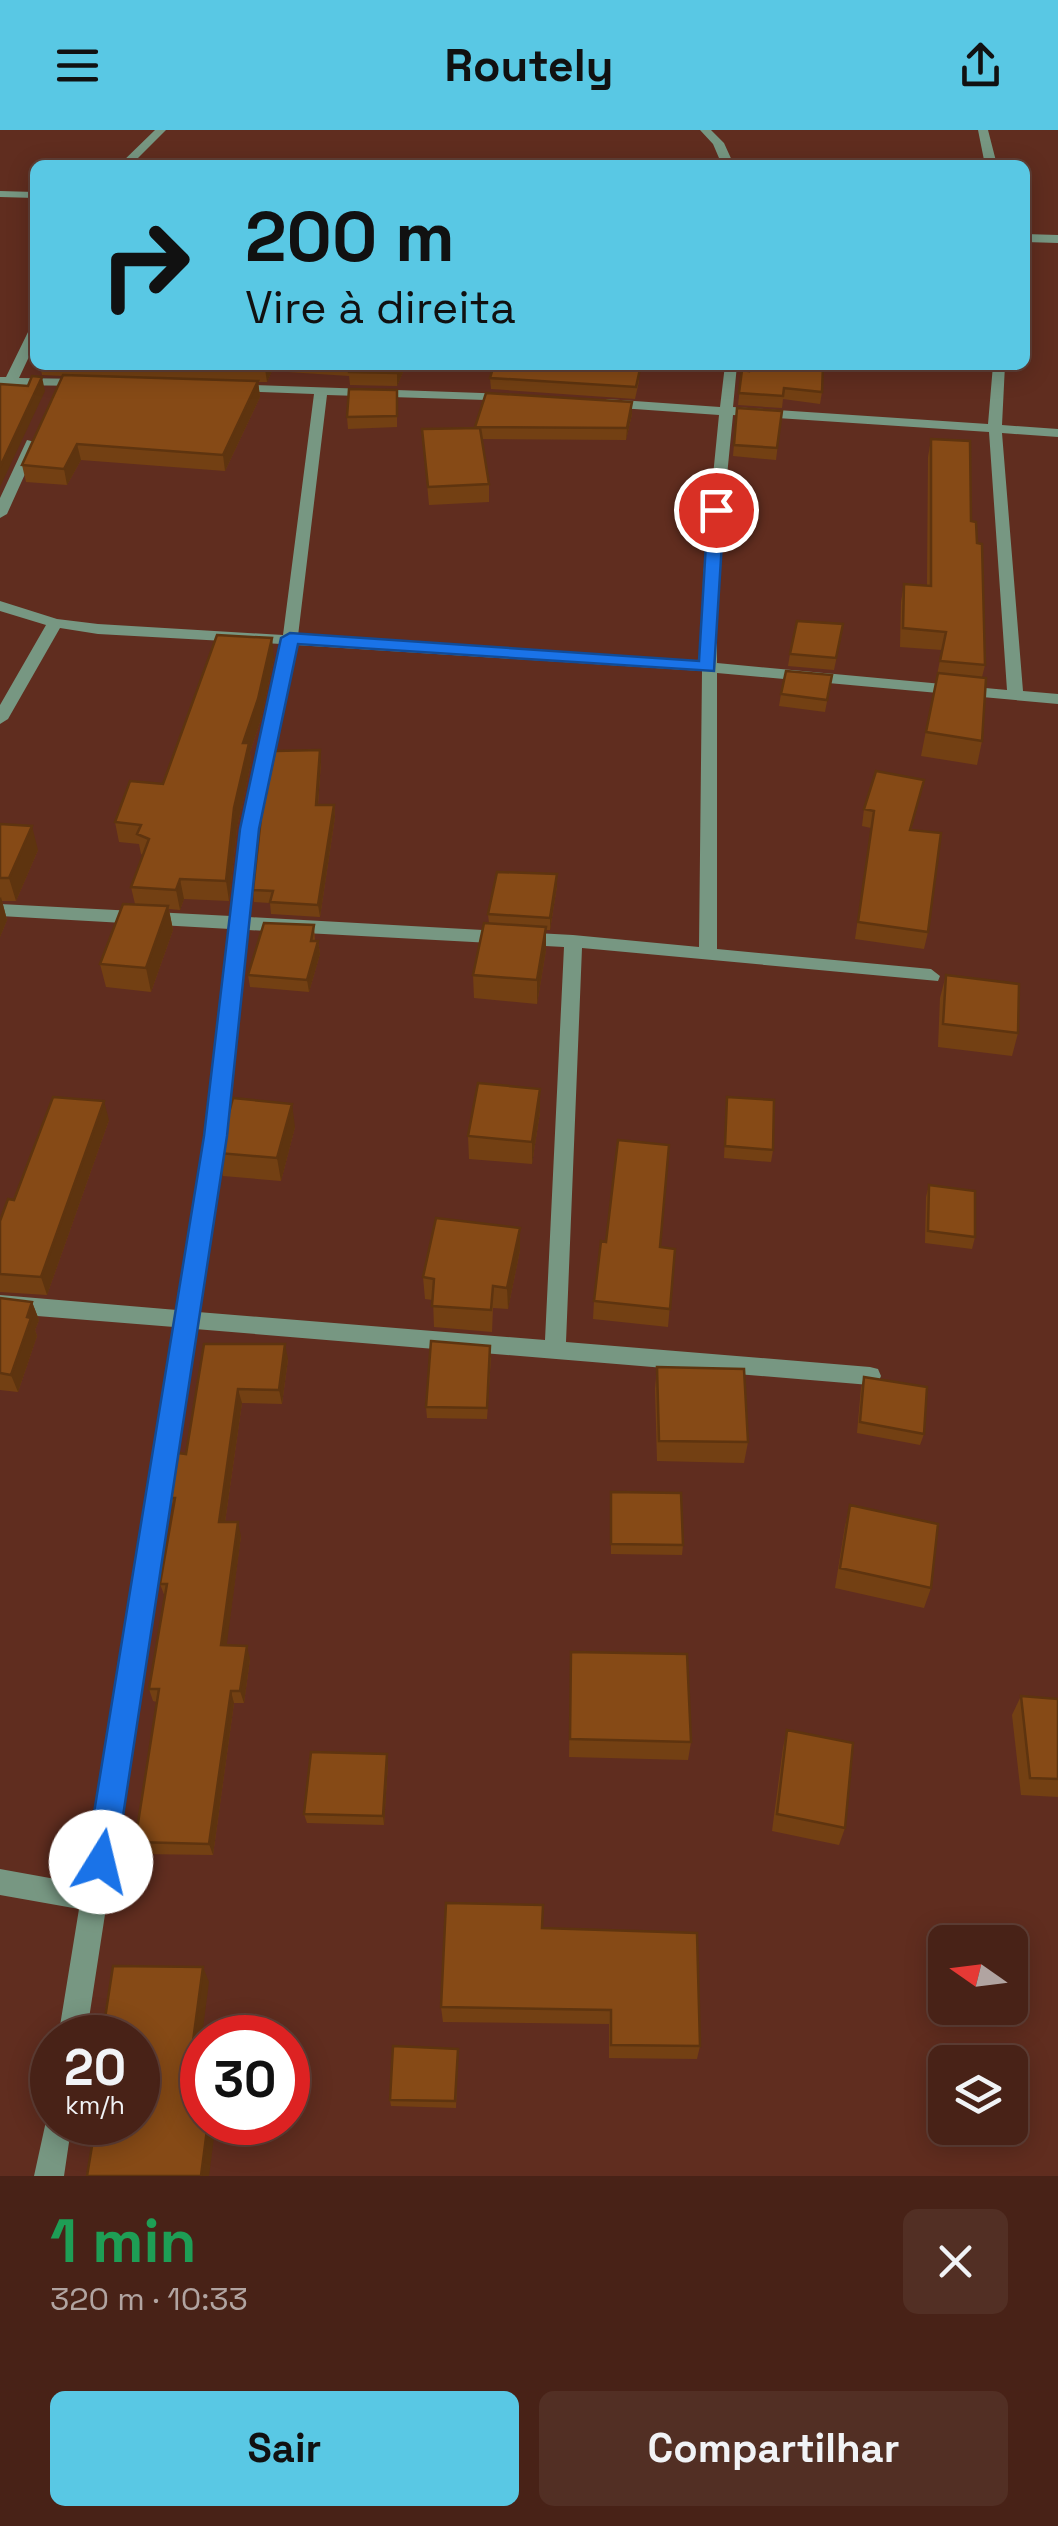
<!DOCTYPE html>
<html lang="pt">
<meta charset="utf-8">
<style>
:root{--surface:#482217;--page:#522f24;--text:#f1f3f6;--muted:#b1a4a1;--line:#603f36;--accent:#59c8e4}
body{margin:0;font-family:"Space Grotesk",sans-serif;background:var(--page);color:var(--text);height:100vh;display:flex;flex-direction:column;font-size:38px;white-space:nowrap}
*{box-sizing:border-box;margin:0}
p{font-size:32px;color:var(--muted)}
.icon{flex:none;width:55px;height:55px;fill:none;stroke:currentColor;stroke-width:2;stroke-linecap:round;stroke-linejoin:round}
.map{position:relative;height:2046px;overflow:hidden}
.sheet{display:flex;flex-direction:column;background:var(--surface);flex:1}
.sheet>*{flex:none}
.banner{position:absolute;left:30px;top:30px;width:1000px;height:210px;border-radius:15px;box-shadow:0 5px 25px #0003,0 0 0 2px var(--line);background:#59c8e4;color:#111;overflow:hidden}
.needle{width:65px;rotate:284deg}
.tools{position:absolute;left:928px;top:1795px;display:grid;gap:20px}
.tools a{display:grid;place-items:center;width:100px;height:100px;border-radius:15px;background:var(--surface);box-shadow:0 5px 25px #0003,0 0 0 2px var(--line);font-size:50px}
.speed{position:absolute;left:30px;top:1885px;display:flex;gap:20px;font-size:50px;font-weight:700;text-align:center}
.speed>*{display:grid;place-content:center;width:130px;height:130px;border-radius:50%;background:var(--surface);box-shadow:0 5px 25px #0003,0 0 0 2px var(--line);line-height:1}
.speed small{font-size:25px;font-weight:400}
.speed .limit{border:15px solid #d22;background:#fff;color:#111}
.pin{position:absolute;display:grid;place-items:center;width:85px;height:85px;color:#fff;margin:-42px;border:5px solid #fff;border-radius:50%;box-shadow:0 2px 10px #0007}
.me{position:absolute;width:110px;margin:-55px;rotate:9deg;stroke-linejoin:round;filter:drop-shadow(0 0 8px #0008)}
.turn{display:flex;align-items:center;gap:35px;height:210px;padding:0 50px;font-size:45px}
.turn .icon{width:130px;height:130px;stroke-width:2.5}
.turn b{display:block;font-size:70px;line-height:85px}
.round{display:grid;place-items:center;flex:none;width:105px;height:105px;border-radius:15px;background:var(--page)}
.head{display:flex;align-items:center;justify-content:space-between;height:170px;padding:0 50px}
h1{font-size:60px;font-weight:700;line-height:75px;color:#1e9e55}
.button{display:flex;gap:20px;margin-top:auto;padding:20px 50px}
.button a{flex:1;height:115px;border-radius:15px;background:var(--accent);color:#111;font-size:40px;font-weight:700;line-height:115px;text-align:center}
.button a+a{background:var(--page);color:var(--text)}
header{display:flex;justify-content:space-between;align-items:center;height:130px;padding:0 50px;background:var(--accent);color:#111;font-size:45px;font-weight:700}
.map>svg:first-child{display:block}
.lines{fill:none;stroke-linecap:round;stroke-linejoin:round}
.minor{fill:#779782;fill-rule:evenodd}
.wall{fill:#734013}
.shaded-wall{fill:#5e340f}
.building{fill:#864a16;stroke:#5e340f;stroke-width:2.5}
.route{fill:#1a73e8;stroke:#114b97;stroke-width:2.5}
</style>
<header><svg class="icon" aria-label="menu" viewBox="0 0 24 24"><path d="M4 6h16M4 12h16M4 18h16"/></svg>Routely<svg class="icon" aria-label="share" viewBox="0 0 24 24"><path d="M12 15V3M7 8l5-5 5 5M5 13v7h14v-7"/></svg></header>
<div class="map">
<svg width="1058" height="2046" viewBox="0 0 1058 2046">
<rect width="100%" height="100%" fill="#602d1f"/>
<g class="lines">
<path class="minor" d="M155 0H166L131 35H119Z
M700 0H711L724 13 734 35H722L713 14Z
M978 0H988L997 35H985Z
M0 61 35 62V68L0 67Z
M1025 104 1058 105V113L1025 112Z
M35 196V214L19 248 87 249 92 250V256L0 255V247H6L29 200Z
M725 235H737L733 277 988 294 993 235H1005L1002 295 1058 299V307L1002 303 1023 561 1058 564V574L717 543V819L931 839 940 846 938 851 582 818 566 1212 870 1237 878 1239 881 1246 878 1253 870 1255 195 1199 86 1908H58L79 1779 0 1765V1739L83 1754 174 1197 0 1183V1165L177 1180 205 1006 230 799 0 786V774L231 786 241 699 281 514 98 504 60 498 8 589 0 594V575L46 495 0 481V471L57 489 98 494 283 505 314 264 231 261 226 260V254L512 264 519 268 517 271 327 265 298 506 702 532 703 447 719 285 606 277 599 273 606 269 720 277ZM733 285 989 302 1007 560 717 533V447ZM296 515 702 541 699 817 573 805 249 787 259 699ZM248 800 564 817 545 1210 198 1182 225 1006Z
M27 310 39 313 7 384 0 388V368Z
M52 1980V1992H72L64 2046H34L48 1982Z"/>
</g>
<path class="wall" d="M40 235H406L397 256 350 255 349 246 272 241 267 252H258L260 267 225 341 81 330 67 355 26 352 22 335 63 246 42 245Z
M494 235H639V251L635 269 491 259 490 248Z
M742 240 822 262 820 274 783 269 782 278 738 275Z
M397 260V297L348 299 347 287Z
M737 278 782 281 776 330 733 326Z
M632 284 626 310 482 309 489 354V372L429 375 422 299 475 298Z
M931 309 971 391 977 413 985 535 982 547V611L977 635 921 626 942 520 900 517 901 472 904 454 927 455 928 327Z
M841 507 834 540 788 536 790 524Z
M274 528 261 589 250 622 251 633 237 698 229 771 184 769 180 780 169 779 173 800 151 862 106 857 100 834 135 774 131 757 143 725 141 724 139 714 119 712 115 692 163 654Z
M832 545 825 582 779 576 781 564Z
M321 632 318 675H334L335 687 320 787 271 784 270 773 254 772 253 760Z
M924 650 911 700 928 802 924 819 855 809 871 698 862 696 864 679Z
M0 694 38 720 16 771H2L7 790 0 807Z
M557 756 550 800H546V820L537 874 474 868 473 845 489 793 488 784Z
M314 795 315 811H318L320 824 309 862 250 857 248 845Z
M946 845 1018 903 1012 926 938 917 940 868Z
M540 959V982L532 1034 469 1029 468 1006Z
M727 967 773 1020 771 1032 724 1028Z
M109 990 47 1165 0 1162V1091L14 1070Z
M295 997 281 1051 223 1046 218 1023Z
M929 1055 975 1107 972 1119 925 1113 926 1067Z
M520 1098V1120L508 1179 493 1178 492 1202 434 1197 433 1170 425 1169 423 1147Z
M660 1117 675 1119 668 1197 593 1189 594 1171Z
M0 1168 32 1172 39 1190 35 1200 37 1206 18 1262 0 1260Z
M204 1214 288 1229 282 1274 242 1273 225 1392 241 1406 226 1516 250 1529 244 1573H234L213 1725 140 1724 135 1712 157 1572 153 1571 149 1559 165 1467 160 1454 173 1376 171 1368 186 1324Z
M491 1227 487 1289 427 1288 426 1277Z
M657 1237 748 1312 744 1333 657 1331 655 1259Z
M864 1247 924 1304 920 1315 857 1303 861 1258Z
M611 1362 683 1415 682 1425 611 1424Z
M850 1375 931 1458 924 1478 835 1458 845 1396Z
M571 1522 691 1612 688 1630 569 1627Z
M1021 1566 1058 1569V1667L1021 1665 1012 1585Z
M787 1600 845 1698 839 1715 772 1701 783 1618Z
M388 1633 384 1695 307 1693 304 1684Z
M542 1798 700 1916 697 1929 609 1928V1894L443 1892 441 1877Z
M458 1919 456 1978 391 1976 390 1970Z"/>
<path class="shaded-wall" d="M267 235H271L272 241 267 252 265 239Z
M400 235H406L397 256V243Z
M42 247 45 261 0 357V337Z
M258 251 260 267 225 341 223 325Z
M632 272V284L626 310 627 298Z
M77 314 81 330 67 355 64 339Z
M272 508 274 528 261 589 250 622 251 633 237 698 229 771 226 751 243 613Z
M320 620 321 632 317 687 316 675Z
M334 675 335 687 320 787 318 775Z
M32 696 38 720 16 771 9 748Z
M557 744V756L550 800V788Z
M180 749 184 769 180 780 176 760Z
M1 767 7 790 0 807V768Z
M168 776 173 800 151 862 146 838Z
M546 797V820L537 874V850Z
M318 811 320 824 309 862 307 850Z
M540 959V982L532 1034V1012Z
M104 971 109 990 47 1165 41 1147Z
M292 974 295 997 281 1051 277 1028Z
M520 1098V1120L508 1179 507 1158Z
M32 1172 39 1190 35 1200 37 1206 18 1262 11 1245Z
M285 1214 288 1229 282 1274 279 1260Z
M238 1259 242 1273 223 1406 219 1392Z
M238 1392 241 1406 225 1528 221 1515Z
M247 1516 250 1529 244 1573 240 1561Z
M231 1561 234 1573 213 1725 209 1714Z
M387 1624 388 1633 384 1695 383 1686Z
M203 1837 209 1852 195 1961 188 1948Z
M208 1992H216L209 2046H201Z"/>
<path class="building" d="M131 235H267L265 239Z
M349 235H400L397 243 349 242Z
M494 235H637L636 239H640L636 257 490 248Z
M750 235H823L822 262 784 258 783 266 739 263 742 240 749 241Z
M63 245 258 251 223 325 77 314 64 339 22 335Z
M32 246 42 247 0 337V254L28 256Z
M349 259 397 260V286L347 287Z
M486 263 632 272 627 298 475 297Z
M737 278 782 281 777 318 734 315Z
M480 298 489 354 428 357 422 299Z
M931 309 970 311 971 391 976 392 977 413 982 414 985 535 940 531 946 502 903 498 904 454 931 456Z
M797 491 843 494 836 528 790 524Z
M217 505 272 508 258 569 243 613H249L234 678 226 751 180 749 176 760 131 757 149 709 137 704 141 695 115 692 130 651 163 654Z
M786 541 832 545 827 570 781 564Z
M938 543 986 548 982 611 926 602Z
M320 620 316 675H334L318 775 270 772 273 761 253 760 261 687 275 621Z
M876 641 924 650 910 700 941 703 928 802 858 792 874 681 864 679Z
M0 694 32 696 9 748H0Z
M497 742 557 744 550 788 488 784Z
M123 774 168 776 146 838 100 834Z
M264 793 314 795 311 811H318L307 850 248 845Z
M484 793 546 797 537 850 473 845Z
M946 845 1019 854 1018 903 943 894Z
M478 953 540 959 532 1012 468 1006Z
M53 967 104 971 41 1147 0 1144V1091L8 1069 14 1070Z
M727 967 774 970 773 1020 725 1016Z
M233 968 292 974 277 1028 218 1023Z
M618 1010 669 1015 660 1117 675 1119 670 1179 594 1171 601 1111 606 1112Z
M929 1055 975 1061V1107L928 1101Z
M436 1088 520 1098 507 1158 493 1156 491 1180 432 1176 434 1149 423 1147Z
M0 1168 32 1172 27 1187 31 1188 11 1245 0 1243Z
M431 1211 490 1216 487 1278 426 1277Z
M204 1214H285L279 1260 238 1259 219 1392H238L221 1515 247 1516 240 1561H231L209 1714 135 1712 159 1559H149L167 1454H160L175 1368H171L178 1323 186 1324Z
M657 1237 744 1239 748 1312 659 1311Z
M864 1247 927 1257 924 1304 860 1292Z
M611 1362 681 1363 683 1415 611 1414Z
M850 1375 938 1394 931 1458 840 1438Z
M571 1522 687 1524 691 1612 570 1609Z
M1021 1566 1058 1569V1649L1030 1648Z
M787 1600 853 1613 845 1698 777 1684Z
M311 1622 387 1624 383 1686 304 1684Z
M446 1773 543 1775 542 1798 697 1803 700 1916 611 1915V1880L441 1877Z
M113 1836 203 1837 188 1948 202 1949V1992H208L201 2046H87L96 1992H138V1908H102Z
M393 1916 458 1919 455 1971 390 1970Z"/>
<path class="route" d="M716 375 724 380 714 541 298 514 259 699 227 1006 116 1732 112 1742 101 1747 90 1742 86 1732 204 1006 240 699 281 508 290 503 699 531 708 380Z"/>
</svg>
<div class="tools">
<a><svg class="needle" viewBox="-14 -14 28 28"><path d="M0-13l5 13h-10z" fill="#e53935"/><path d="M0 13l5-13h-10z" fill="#b1a4a1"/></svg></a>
<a><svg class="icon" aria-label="layers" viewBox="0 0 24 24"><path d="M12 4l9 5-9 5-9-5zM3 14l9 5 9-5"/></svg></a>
</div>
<div class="speed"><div>20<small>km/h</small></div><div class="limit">30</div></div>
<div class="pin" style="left:716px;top:380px;background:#d93025"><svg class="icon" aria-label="arrive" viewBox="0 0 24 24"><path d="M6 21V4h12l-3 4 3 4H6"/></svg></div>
<svg class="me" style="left:101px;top:1732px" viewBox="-20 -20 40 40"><circle r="19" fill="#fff"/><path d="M0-13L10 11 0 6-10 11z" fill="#1a73e8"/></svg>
<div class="banner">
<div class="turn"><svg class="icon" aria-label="right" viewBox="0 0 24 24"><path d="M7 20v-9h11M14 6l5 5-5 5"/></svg><div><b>200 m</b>Vire à direita</div></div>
</div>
</div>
<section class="sheet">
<div class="head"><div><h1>1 min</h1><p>320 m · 10:33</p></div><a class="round"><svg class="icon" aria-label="close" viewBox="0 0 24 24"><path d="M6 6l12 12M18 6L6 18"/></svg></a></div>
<div class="button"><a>Sair</a><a>Compartilhar</a></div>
</section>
